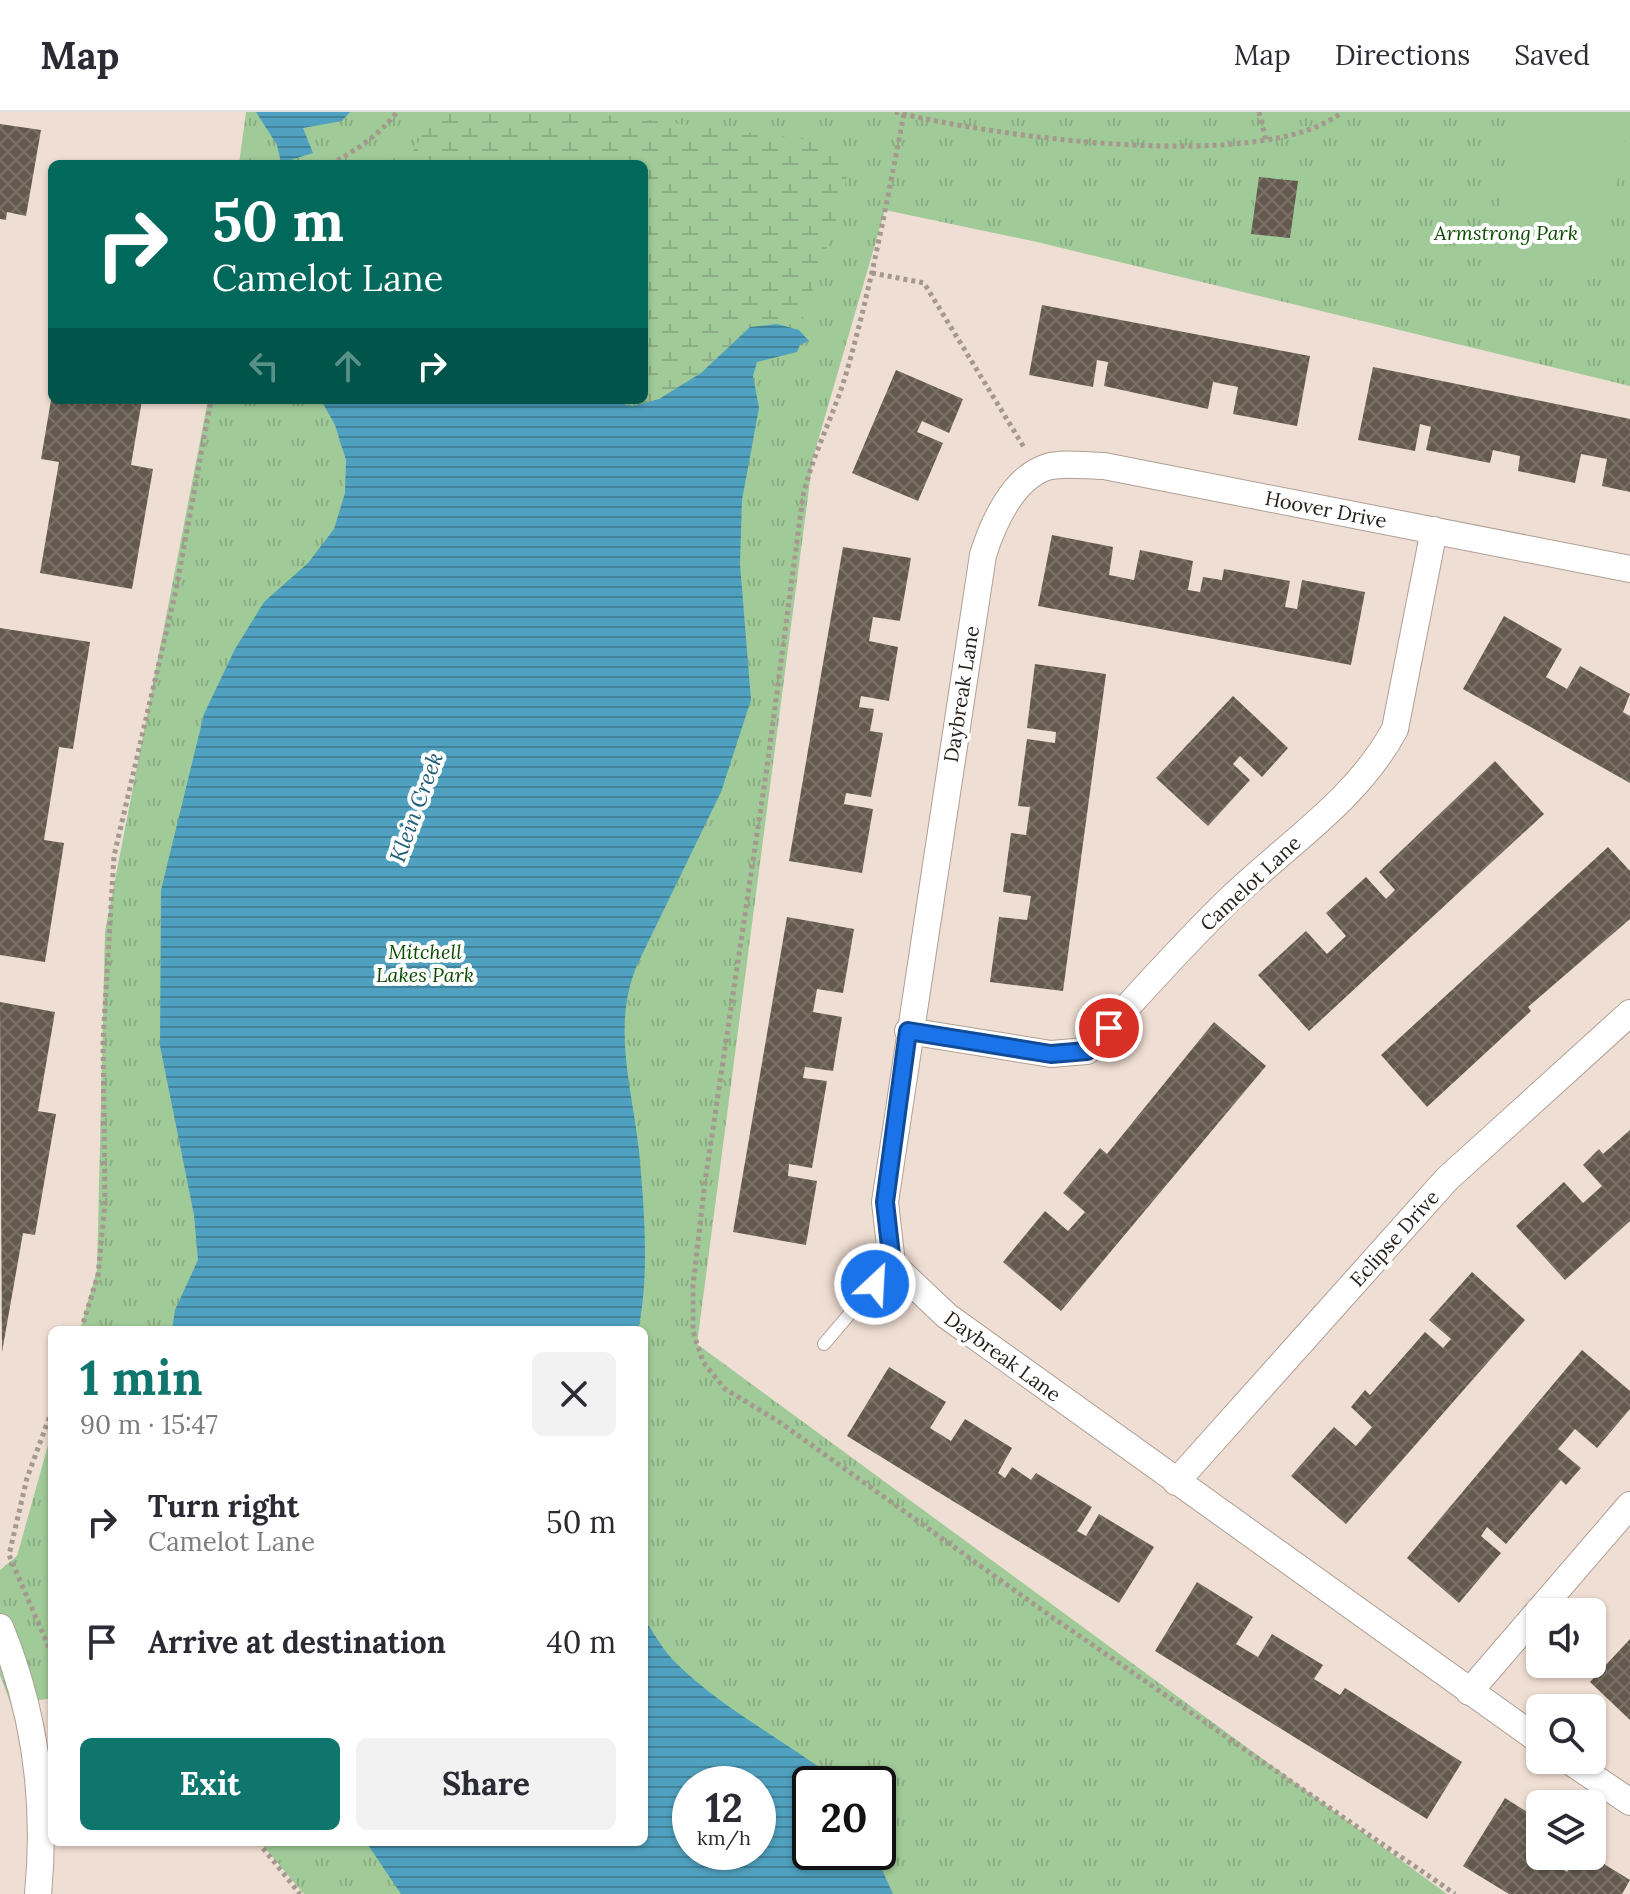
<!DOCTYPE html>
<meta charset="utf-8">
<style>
:root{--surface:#fff;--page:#f2f2f3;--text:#2b2b33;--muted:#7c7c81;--line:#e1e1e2;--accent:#0f766e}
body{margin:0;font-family:Lora,serif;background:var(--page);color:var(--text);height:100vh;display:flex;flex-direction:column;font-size:30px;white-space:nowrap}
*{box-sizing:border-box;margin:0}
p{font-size:26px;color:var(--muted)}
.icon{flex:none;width:44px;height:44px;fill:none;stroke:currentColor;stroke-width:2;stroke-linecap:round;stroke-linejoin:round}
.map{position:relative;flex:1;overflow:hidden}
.panel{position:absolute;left:48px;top:1214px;width:600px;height:520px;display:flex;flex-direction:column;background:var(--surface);border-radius:12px;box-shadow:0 2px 6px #0004}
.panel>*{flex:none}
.hud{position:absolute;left:48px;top:48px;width:600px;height:244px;border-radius:12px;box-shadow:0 2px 6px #0004;background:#00695c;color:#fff;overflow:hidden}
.fabs{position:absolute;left:1526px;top:1486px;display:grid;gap:16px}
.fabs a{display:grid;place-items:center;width:80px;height:80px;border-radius:12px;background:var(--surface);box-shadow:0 2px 6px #0004;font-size:40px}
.speed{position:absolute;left:672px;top:1654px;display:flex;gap:16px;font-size:40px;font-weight:700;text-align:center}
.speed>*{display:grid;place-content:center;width:104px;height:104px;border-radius:50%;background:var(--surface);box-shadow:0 2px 6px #0004;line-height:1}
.speed small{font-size:20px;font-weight:400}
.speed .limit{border:4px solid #111;border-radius:12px;background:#fff;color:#111}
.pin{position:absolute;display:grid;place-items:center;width:68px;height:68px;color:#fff;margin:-34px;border:4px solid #fff;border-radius:50%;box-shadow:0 2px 8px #0007}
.me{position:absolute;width:88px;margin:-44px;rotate:25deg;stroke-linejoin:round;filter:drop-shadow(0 0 6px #0008)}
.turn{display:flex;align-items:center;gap:28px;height:168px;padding:0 32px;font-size:36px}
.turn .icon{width:104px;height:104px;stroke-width:2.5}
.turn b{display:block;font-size:56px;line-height:68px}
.lanes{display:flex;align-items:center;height:76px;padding:0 32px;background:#0003;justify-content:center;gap:40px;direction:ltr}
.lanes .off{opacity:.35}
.round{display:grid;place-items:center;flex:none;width:84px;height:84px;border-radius:12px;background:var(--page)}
.summary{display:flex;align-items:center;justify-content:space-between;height:136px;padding:0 32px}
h1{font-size:48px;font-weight:700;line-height:60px;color:var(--accent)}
.button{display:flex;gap:16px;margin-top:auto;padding:16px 32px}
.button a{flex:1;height:92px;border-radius:12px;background:var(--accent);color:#fff;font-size:32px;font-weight:700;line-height:92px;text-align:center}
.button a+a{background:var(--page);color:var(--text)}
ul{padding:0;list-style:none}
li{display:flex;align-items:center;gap:24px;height:120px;padding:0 32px}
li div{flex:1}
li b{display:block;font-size:30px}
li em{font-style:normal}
header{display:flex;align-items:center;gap:48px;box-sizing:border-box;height:112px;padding:0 40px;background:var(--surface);border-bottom:2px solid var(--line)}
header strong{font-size:38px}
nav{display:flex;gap:44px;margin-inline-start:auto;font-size:28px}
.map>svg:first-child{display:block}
.grass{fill:url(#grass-tufts);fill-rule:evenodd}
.wetland{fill:url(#wetland-marsh)}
.pitch{fill:#a0ca98}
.water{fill:url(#water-rules);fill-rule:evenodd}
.building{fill:url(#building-cross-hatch)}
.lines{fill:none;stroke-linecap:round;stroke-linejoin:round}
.lane-casing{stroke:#af9f95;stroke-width:14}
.street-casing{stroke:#af9f95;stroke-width:28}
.path{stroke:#a5988f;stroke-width:5;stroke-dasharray:4 4;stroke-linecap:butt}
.lane{stroke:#fff;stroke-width:12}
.street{stroke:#fff;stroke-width:26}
.route-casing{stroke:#114b97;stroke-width:20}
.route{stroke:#1a73e8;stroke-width:14}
.labels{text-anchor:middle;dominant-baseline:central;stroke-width:8;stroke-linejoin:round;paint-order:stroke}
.park-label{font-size:20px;font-style:italic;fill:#0b4c00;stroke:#fff}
.street-label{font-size:20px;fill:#27211d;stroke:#fff}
.water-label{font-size:22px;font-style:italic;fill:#1e5e74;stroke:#fff}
</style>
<header>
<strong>Map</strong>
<nav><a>Map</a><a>Directions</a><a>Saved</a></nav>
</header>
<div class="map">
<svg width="1630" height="1782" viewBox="0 0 1630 1782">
<defs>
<pattern id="grass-tufts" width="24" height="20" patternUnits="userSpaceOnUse" patternTransform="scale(2)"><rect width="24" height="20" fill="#a0ca98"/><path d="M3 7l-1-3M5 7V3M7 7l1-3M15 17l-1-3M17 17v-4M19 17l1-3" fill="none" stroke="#8aad83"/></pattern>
<pattern id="wetland-marsh" width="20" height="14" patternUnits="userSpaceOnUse" patternTransform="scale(2)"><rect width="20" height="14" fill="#a0ca98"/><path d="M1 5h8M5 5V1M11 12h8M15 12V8" fill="none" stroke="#8aad83"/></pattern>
<pattern id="water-rules" width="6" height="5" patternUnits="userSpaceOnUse" patternTransform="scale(2)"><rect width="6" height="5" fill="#50a1bf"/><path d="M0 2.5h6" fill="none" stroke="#42839b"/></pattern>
<pattern id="building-cross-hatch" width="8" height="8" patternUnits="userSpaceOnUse" patternTransform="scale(2)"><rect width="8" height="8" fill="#635a4d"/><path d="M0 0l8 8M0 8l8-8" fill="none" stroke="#7a7268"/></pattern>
</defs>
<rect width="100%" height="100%" fill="#efded3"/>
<path class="grass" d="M246 0H1630V274L1037 130 885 98 813 346 697 1232 1447 1782H304L260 1730H644V1218H80L97 1158 105 820 208 288H644V52H239ZM690 1672H758V1740H690ZM810 1672H878V1740H810Z
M52 1319V1586L11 1593 0 1563V1458L17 1444Z"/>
<path class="wetland" d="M442 0H582L837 31 848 55 843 87 799 218C784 214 766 209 751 215 741 219 731 233 723 240 692 269 650 305 605 288H644V52H423L413 39 431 8Z"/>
<path class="pitch" d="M1516 0H1629L1601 168 1488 153Z"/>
<path class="water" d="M256 0H350L342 9 303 16 313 41 281 51 277 33Z
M777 212 799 218 809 229 800 233 797 240 757 250 753 264 759 296 742 388 740 452 751 588 721 680 638 851C611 912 632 975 639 1039 644 1093 650 1165 638 1218H172L175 1198 198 1148 194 1103 160 934 161 778 204 602 235 537 264 490 308 451 334 417 345 381 346 348 335 313 321 288H605L633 294 659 287 701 261 750 215Z
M644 1507C654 1521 664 1540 677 1552 726 1600 789 1630 842 1672H810V1740H874L893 1782H401L366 1730H644ZM690 1672H758V1740H690Z"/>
<path class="building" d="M0 12 41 18 26 104 7 100 6 108 0 107Z
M1259 65 1298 69 1290 126 1251 122Z
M1042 193 1310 244 1297 314 1233 302 1238 275 1213 270 1208 297 1104 274 1108 250 1097 248 1093 275 1029 263Z
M1373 255 1630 307V380L1602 374 1607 347 1581 342 1575 371 1518 359 1520 344 1493 338 1490 351 1426 338 1431 315 1420 312 1415 339 1358 328Z
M896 258 963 287 949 321 922 309 917 320 943 331 918 389 852 361Z
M51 288H142L131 353 153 357 132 477 40 461 59 350 41 347Z
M1052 423 1113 435 1109 463 1134 468 1140 438 1193 449 1188 478 1200 480 1203 465 1222 468 1224 457 1290 469 1285 495 1297 497 1302 468 1365 480 1351 553 1038 494Z
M843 435 911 446 900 509 873 505 869 529 898 535 889 589 861 584 859 595 874 597 870 619 883 621 871 685 846 681 844 692 873 697 862 761 789 749Z
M1504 504 1562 537 1546 565 1567 577 1580 554 1630 582 1623 600 1630 604V671L1463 577Z
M0 516 90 530 73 637 59 635 44 728 64 731 45 850 0 843Z
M1035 552 1106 562 1063 879 990 870 999 805 1027 808 1031 784 1003 780 1011 721 1026 723 1030 695 1018 694 1027 627 1055 631 1056 620 1027 616Z
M1233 584 1288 636 1262 665 1240 644 1233 652 1250 668 1208 714 1156 666Z
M1495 649 1544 702 1309 919 1258 863 1306 819 1327 842 1346 824 1326 801 1366 765 1386 787 1395 778 1379 760Z
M1608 735 1630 759V807L1528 895 1531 899 1427 995 1381 943Z
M787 805 854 817 843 881 817 877 813 900 842 905 833 959 805 955 803 966 827 969 812 1056 789 1052 788 1064 817 1069 806 1133 733 1120Z
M0 890 55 900 38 999 56 1002 35 1123 23 1121 2 1240Z
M1214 910 1266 954 1061 1199 1003 1150 1045 1099 1068 1119 1085 1100 1063 1081 1100 1036 1107 1042Z
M1630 1018V1109L1565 1168 1516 1114 1564 1070 1583 1091 1602 1074 1583 1053 1599 1037 1603 1042Z
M1472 1160 1525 1208 1346 1412 1291 1364 1334 1315 1356 1334 1372 1315 1351 1295 1365 1278 1370 1283 1425 1220 1443 1236 1451 1227 1429 1208Z
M1582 1238 1630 1279V1297L1597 1336 1575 1317 1558 1337 1581 1356 1566 1373 1561 1368 1506 1432 1487 1415 1481 1424 1501 1441 1459 1491 1407 1446Z
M889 1255 946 1290 930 1316 951 1329 965 1307 1012 1336 998 1361 1005 1366 1012 1355 1031 1368 1036 1361 1092 1395 1077 1419 1086 1424 1099 1402 1154 1435 1119 1491 847 1324Z
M1197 1470 1253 1505 1236 1532 1258 1545 1272 1522 1323 1553 1314 1567 1340 1583 1345 1576 1462 1650 1427 1707 1155 1539Z
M1630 1527V1608L1590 1570Z
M1505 1686 1540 1708V1744H1547L1546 1747 1567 1760 1577 1744H1591L1630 1768 1622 1782H1509L1463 1754Z"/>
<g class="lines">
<g class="lane-casing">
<path id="lane" d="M824 1232 892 1152"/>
</g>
<g class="street-casing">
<path id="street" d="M908 919 1051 942 1087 939C1134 888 1180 835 1230 787 1287 732 1357 688 1395 617L1434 418
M1176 1370 1447 1067 1630 901
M0 1515C36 1602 47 1689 38 1782
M1469 1580 1630 1393
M1540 1629 947 1204 892 1152 885 1090 983 443C993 411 1013 366 1047 355 1063 350 1087 354 1104 354L1630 457
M1568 1648 1630 1690"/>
</g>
<path class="path" d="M895 0C991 24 1265 63 1342 0
M1259 0 1266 28
M904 2C887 89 871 176 846 262 834 303 813 341 803 384L767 655 705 1070 693 1173V1219L703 1250 725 1277 778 1309 1049 1503 1455 1782
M330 52C357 38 378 24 397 0
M872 161 924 171 1025 337
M81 1218 98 1163 105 1090 103 929 114 744 176 478 211 288
M52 1298 27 1366 9 1443 52 1543
M258 1730 300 1782"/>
<use href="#lane" class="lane"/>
<use href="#street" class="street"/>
</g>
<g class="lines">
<g class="route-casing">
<path id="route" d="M875 1172 892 1152 885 1090 908 919 1051 942 1087 939 1109 916"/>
</g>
<use href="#route" class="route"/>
</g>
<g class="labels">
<g class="park-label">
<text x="1506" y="120">Armstrong Park</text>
<text x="425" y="839">Mitchell<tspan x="425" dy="23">Lakes Park</tspan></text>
</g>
<g class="street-label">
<text transform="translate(1326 397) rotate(11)">Hoover Drive</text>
<text transform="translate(961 582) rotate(-81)">Daybreak Lane</text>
<text transform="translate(1250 771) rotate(-43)">Camelot Lane</text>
<text transform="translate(1394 1126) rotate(-48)">Eclipse Drive</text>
<text transform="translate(1003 1244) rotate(36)">Daybreak Lane</text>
</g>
<g class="water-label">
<text transform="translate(416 695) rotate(-70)">Klein Creek</text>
</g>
</g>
</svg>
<div class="fabs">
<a><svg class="icon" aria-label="sound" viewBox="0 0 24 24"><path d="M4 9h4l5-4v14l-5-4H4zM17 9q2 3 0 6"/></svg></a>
<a><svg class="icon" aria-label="search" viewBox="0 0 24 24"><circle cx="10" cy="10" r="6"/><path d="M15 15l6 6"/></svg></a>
<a><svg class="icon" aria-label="layers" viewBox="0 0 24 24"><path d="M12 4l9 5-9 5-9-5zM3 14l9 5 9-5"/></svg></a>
</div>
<div class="speed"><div>12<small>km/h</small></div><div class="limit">20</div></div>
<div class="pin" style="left:1109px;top:916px;background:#d93025"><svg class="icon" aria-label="arrive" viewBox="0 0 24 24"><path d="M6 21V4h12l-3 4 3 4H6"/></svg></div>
<svg class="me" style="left:875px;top:1172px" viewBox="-20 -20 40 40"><circle r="17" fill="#1a73e8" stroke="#fff" stroke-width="3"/><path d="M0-11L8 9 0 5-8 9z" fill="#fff"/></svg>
<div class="hud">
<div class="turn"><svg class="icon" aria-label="right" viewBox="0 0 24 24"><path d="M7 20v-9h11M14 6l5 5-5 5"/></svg><div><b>50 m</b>Camelot Lane</div></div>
<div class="lanes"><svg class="icon off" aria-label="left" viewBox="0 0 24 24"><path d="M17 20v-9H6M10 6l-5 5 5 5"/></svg><svg class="icon off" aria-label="ahead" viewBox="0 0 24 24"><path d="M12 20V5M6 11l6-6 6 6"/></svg><svg class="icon" aria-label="right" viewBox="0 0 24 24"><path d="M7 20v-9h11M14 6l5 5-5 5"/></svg></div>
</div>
<section class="panel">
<div class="summary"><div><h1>1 min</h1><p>90 m · 15:47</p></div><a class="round"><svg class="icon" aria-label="close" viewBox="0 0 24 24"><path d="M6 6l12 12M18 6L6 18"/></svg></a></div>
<ul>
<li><svg class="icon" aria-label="right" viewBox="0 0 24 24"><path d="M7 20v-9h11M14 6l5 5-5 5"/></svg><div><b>Turn right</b><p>Camelot Lane</p></div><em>50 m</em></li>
<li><svg class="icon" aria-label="arrive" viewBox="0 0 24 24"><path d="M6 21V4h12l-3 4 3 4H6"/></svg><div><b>Arrive at destination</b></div><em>40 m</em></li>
</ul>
<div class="button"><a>Exit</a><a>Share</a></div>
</section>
</div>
